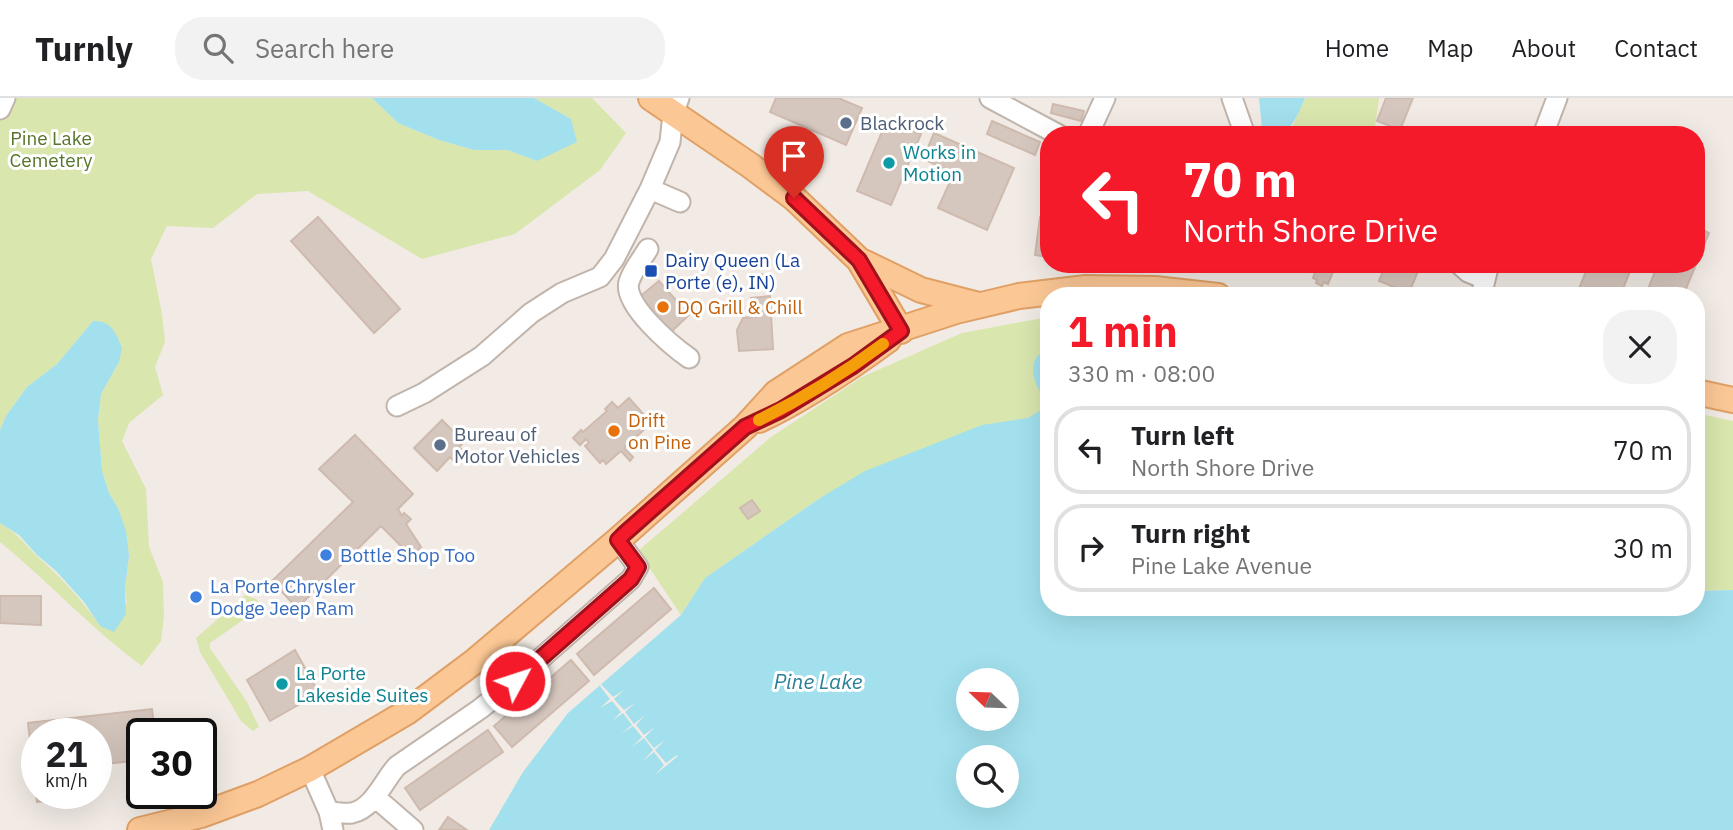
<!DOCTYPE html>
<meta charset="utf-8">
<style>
:root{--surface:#fff;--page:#f2f2f2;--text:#202124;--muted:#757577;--line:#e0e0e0;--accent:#f41a29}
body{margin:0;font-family:"IBM Plex Sans",sans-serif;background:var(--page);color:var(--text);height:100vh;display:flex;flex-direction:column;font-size:26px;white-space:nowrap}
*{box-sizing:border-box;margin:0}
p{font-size:23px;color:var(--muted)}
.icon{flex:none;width:38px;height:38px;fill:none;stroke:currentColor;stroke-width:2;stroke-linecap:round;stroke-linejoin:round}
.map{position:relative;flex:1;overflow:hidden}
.drawer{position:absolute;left:1040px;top:189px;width:665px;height:329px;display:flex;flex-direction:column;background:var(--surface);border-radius:28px;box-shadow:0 7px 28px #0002}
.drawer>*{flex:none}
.hud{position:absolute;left:1040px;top:28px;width:665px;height:147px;border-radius:28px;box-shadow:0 7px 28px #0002;background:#f41a29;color:#fff;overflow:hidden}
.needle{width:46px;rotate:293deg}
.fabs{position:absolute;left:956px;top:570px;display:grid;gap:14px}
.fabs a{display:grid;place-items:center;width:63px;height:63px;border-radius:50%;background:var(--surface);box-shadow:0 7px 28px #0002;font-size:35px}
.speed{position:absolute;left:21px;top:620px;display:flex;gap:14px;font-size:35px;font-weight:700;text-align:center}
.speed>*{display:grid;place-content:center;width:91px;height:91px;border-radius:50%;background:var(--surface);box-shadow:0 7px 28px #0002;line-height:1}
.speed small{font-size:18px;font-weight:400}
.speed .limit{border:4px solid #111;border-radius:10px;background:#fff;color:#111}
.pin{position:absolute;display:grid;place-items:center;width:60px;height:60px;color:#fff;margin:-72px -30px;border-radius:50% 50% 50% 0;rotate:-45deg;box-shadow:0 0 7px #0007}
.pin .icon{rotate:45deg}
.me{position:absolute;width:77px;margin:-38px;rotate:50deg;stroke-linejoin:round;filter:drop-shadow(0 0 5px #0008)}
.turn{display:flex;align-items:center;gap:24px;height:147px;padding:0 28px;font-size:32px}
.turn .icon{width:91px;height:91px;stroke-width:2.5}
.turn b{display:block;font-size:49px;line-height:60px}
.round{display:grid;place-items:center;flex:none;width:74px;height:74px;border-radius:28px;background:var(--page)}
.summary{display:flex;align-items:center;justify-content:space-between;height:119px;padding:0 28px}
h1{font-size:42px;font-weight:700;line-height:52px;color:var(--accent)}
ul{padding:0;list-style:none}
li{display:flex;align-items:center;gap:21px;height:88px;margin:0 14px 10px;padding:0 14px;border:4px solid var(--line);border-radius:28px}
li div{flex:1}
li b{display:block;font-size:26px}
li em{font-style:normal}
header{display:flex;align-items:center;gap:42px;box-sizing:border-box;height:98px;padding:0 35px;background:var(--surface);border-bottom:2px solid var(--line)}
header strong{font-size:33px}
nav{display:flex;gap:38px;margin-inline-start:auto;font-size:24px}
.search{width:490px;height:63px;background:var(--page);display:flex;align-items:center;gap:18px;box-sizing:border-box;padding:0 24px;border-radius:28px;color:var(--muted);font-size:26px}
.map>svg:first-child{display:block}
.green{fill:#d9e6ae}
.water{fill:#a2e0ee;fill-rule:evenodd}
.pier{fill:#f2ebe5}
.building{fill:#d6c7be;stroke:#cebaae;stroke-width:2}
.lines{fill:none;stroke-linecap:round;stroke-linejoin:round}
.minor-casing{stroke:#c0b4ab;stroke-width:23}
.major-casing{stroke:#e0a065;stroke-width:28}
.minor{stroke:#fff;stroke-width:19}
.major{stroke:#fbc795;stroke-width:24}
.route-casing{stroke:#9f111b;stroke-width:18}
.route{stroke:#f41a29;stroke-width:12}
.slow{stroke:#f59e0b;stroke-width:12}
.service-dot{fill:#5c6f8a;stroke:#fff;stroke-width:2.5}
.culture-dot{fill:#0f9aa8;stroke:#fff;stroke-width:2.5}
.transit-dot{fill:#1a4fb4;stroke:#fff;stroke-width:2.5}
.food-dot{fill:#e8710a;stroke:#fff;stroke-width:2.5}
.shop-dot{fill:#3f7fe0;stroke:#fff;stroke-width:2.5}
.labels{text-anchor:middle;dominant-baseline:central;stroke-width:6;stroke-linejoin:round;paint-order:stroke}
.service-label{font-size:19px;fill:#4e5e75;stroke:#fff;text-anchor:start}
.park-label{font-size:19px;fill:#56742a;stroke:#fff}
.culture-label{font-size:19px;fill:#0d838f;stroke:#fff;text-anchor:start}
.transit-label{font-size:19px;fill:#164399;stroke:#fff;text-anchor:start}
.food-label{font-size:19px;fill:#c56008;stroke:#fff;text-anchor:start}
.shop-label{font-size:19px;fill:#366cbe;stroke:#fff;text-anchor:start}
.water-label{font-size:21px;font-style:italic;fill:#2c8096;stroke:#fff}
</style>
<header>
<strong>Turnly</strong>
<div class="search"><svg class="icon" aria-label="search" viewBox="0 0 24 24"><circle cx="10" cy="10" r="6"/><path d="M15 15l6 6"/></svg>Search here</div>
<nav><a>Home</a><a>Map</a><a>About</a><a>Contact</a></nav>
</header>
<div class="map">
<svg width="1733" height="732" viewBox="0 0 1733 732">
<rect width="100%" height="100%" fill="#f2ebe5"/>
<path class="green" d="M0 0H372L398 25 439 42 474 52H507L537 63 571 21 534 0H592L626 35 600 72 515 136 422 161 308 93 257 96 213 130 167 128 151 161 162 216 165 244 155 269 163 297 129 325 122 343 146 391 149 449 163 484 164 519 161 543 142 568C91 531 49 484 0 444V425C18 436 23 444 37 458 63 482 79 498 100 528L127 506 125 490 129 458 118 410 109 395 102 373 98 322 101 296 119 264 93 223 57 266 27 289 6 318 0 332Z
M1305 0H1379L1374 37H1279L1293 27Z
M1048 219V322L820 400 705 480 681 517 638 453 771 339 862 279 962 235Z
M1696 315 1733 323V492L1696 493Z
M245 497 256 501 262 507 259 511 210 545V550L247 604 259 629 253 633 241 623 200 554 196 540Z"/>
<path class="water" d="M372 0H534L571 21 577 44 537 63 507 52H474L439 42 398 25Z
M1259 0H1305C1297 18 1292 37 1269 37L1262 31Z
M93 223C111 222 116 235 122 250L119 264 101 296 98 322 102 373 109 395 118 410 126 433 129 458 125 490 126 516 114 534 100 528 84 504 56 473 37 457 19 437 0 425V332L6 318 27 289 57 266Z
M1048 252V509H1696V493L1733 492V732H489L523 674 568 615 681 517 705 480 820 400 865 373 982 327 1028 320 1041 312 1043 299C1033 284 1025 259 1048 252ZM968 583H1006V621H968ZM968 660H1006V698H968Z"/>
<path class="pier" d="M601 586 613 599 624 592 614 601 624 612 635 605 625 614 634 626 645 617 636 627 644 637 655 629 645 639 654 650 665 642 655 652 666 665 677 657 678 658 655 677 664 667 654 654 643 663 653 652 644 640 632 649 642 639 633 628 621 636 632 627 623 615 612 623 621 614 612 603 600 610 610 601 600 588Z"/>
<path class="building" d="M776 0H838L862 10 846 47 770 14Z
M1386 0H1413L1400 32 1377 23Z
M1053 6 1084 13 1081 23 1051 15Z
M887 22 921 36 891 107 857 93Z
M992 23 1040 44 1035 57 987 36Z
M934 35 1014 70 987 132 938 110 954 75 923 61Z
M318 119 400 211 374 235 291 143Z
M1040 119 1048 120V159L1035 157Z
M1696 129 1709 135 1683 198 1646 196 1658 166H1696Z
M1318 166H1336L1328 186 1324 184 1322 188 1316 185 1317 182 1313 180Z
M1386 166H1421L1409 195 1379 183Z
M1589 166H1633L1620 198H1576Z
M757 176 772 177V189H757Z
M659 183 689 217 671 234 661 224 659 226 637 201Z
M770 198 773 251 739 253 737 232 743 220 752 219 751 200Z
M629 300 646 319 642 323 647 329 634 341 643 350 640 353 631 344 624 350 633 359 630 363 621 353 606 366 603 362 600 365 585 348 589 345 586 341 580 347 573 340 581 332 583 334 607 313 605 311 612 304 618 310Z
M442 322 464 344 459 349 462 352 453 362 450 359 437 373 414 350Z
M355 337 413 396 398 411 402 418 404 415 411 421 406 426 421 449 412 459 381 428 297 510 272 483 353 404 319 371Z
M752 402 760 413 748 421 740 410Z
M654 490 671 511 594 577 577 556Z
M0 498H41V527L0 525Z
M295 552 319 595 270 623 247 582Z
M571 562 589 583 512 649 494 628Z
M152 611 155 635H142V662L96 667V635H37V695H81L82 699 37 704 28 625Z
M488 632 503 654 420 712 405 690Z
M448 719 467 732H439Z"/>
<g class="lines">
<g class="minor-casing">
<path id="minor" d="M990 0 1059 37
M1232 0 1245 37
M0 11 5 0
M1088 37 1105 0
M1543 37 1557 0
M650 91 680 104
M648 151C642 161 632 173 629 184 622 206 672 248 689 260
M1459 166 1468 174 1485 181
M1481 198 1489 166
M397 308 424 295 482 258 531 215 562 195 600 179 614 161 650 91 670 44 673 16 679 0
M310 671 329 714 333 732
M375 699 413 732
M329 714C336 714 345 716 352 715 373 711 384 682 397 668L480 611 515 583 631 481 638 469 618 442"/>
</g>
<g class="major-casing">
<path id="major" d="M651 0 751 68 794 100 859 162 901 233
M859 162 921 192 979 207
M1696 294 1733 302
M759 322C804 301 847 272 888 242
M140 732 201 717 258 696 310 671 407 614 475 563 618 442 745 329 776 295 848 248 956 213 1019 198 1086 190 1155 191 1218 198"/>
</g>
<use href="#minor" class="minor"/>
<use href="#major" class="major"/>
</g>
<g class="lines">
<g class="route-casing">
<path id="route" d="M515 583 631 481 638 469 618 442 624 436 745 329 781 312 853 268 901 233 859 162 794 100"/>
</g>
<use href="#route" class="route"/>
<path class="slow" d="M759 322C802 301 844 275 883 246"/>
</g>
<g class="service-dot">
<circle cx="846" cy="25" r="7"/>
<circle cx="440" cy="347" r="7"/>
</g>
<g class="culture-dot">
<circle cx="889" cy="65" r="7"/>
<circle cx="282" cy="586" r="7"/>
</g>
<rect class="transit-dot" x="644" y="166" width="14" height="14" rx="3.5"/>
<g class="food-dot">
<circle cx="663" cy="209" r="7"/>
<circle cx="614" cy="333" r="7"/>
</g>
<g class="shop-dot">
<circle cx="326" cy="457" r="7"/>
<circle cx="196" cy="499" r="7"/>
</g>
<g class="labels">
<g class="service-label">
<text x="860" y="25">Blackrock</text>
<text x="454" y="336">Bureau of<tspan x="454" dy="22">Motor Vehicles</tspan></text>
</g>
<g class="park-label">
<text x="51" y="40">Pine Lake<tspan x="51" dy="22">Cemetery</tspan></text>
</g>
<g class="culture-label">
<text x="903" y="54">Works in<tspan x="903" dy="22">Motion</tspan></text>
<text x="296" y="575">La Porte<tspan x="296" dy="22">Lakeside Suites</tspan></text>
</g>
<g class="transit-label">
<text x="665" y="162">Dairy Queen (La<tspan x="665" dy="22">Porte (e), IN)</tspan></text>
</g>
<g class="food-label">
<text x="677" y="209">DQ Grill &amp; Chill</text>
<text x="628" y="322">Drift<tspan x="628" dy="22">on Pine</tspan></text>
</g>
<g class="shop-label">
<text x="340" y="457">Bottle Shop Too</text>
<text x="210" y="488">La Porte Chrysler<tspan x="210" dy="22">Dodge Jeep Ram</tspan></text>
</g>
<g class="water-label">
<text x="818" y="583">Pine Lake</text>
</g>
</g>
</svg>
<div class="fabs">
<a><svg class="needle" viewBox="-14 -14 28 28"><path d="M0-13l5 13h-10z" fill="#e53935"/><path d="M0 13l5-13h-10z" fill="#757577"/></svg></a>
<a><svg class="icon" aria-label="search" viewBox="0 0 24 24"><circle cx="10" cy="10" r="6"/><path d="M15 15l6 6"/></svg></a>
</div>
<div class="speed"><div>21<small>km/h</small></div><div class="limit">30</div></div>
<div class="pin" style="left:794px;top:100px;background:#d93025"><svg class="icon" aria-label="arrive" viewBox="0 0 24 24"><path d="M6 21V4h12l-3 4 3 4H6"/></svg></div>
<svg class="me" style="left:515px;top:583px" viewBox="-20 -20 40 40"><circle r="17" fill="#f41a29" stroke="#fff" stroke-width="3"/><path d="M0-11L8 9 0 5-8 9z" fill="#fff"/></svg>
<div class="hud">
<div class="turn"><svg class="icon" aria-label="left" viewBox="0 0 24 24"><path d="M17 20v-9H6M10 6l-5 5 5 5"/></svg><div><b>70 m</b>North Shore Drive</div></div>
</div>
<section class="drawer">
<div class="summary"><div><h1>1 min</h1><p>330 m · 08:00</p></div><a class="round"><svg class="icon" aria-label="close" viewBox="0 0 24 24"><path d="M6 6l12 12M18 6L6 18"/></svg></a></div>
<ul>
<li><svg class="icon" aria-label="left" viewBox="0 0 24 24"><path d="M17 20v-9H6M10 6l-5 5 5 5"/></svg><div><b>Turn left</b><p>North Shore Drive</p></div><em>70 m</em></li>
<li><svg class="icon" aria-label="right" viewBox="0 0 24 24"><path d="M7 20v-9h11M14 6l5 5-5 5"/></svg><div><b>Turn right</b><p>Pine Lake Avenue</p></div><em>30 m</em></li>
</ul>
</section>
</div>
